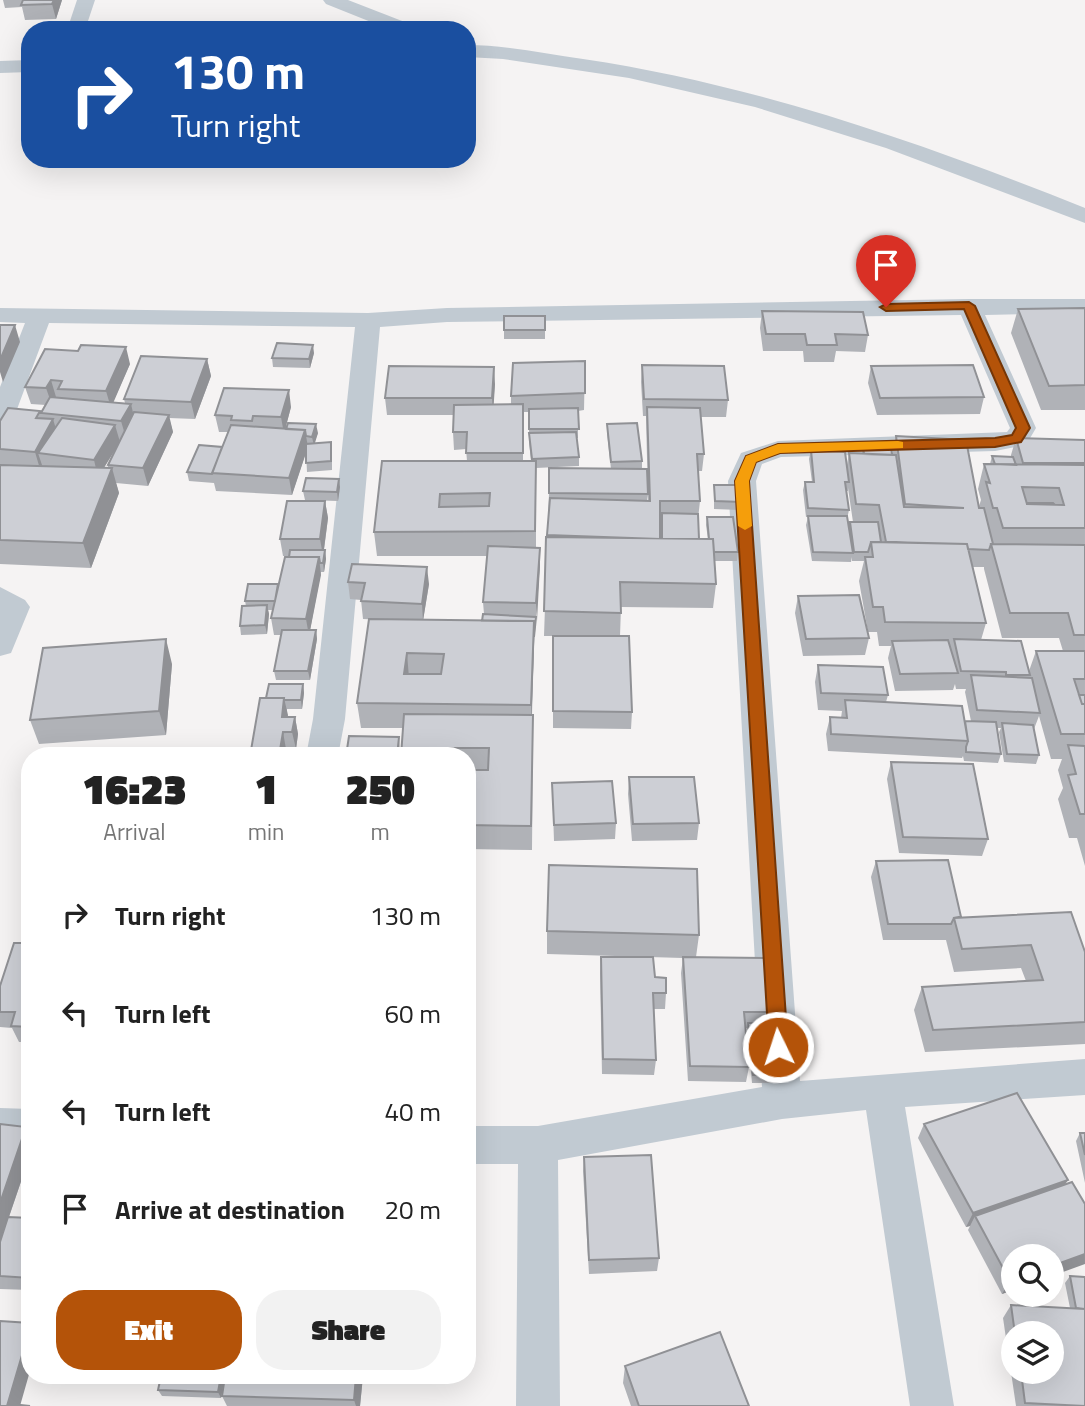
<!DOCTYPE html>
<style>
:root{--surface:#fff;--page:#f2f2f2;--text:#222;--muted:#767676;--accent:#b45309}
body{margin:0;font-family:"Titillium Web",sans-serif;background:var(--page);color:var(--text);height:100vh;display:flex;flex-direction:column;font-size:26px;white-space:nowrap}
*{box-sizing:border-box;margin:0}
p{font-size:23px;color:var(--muted)}
.icon{flex:none;width:38px;height:38px;fill:none;stroke:currentColor;stroke-width:2;stroke-linecap:round;stroke-linejoin:round}
.map{position:relative;flex:1;overflow:hidden}
.details{position:absolute;left:21px;top:747px;width:455px;height:637px;display:flex;flex-direction:column;background:var(--surface);border-radius:28px;box-shadow:0 7px 28px #0002}
.details>*{flex:none}
.top-card{position:absolute;left:21px;top:21px;width:455px;height:147px;border-radius:28px;box-shadow:0 7px 28px #0002;background:#1a4fa0;color:#fff;overflow:hidden}
.controls{position:absolute;left:1001px;top:1244px;display:grid;gap:14px}
.controls a{display:grid;place-items:center;width:63px;height:63px;border-radius:50%;background:var(--surface);box-shadow:0 7px 28px #0002;font-size:35px}
.pin{position:absolute;display:grid;place-items:center;width:60px;height:60px;color:#fff;margin:-72px -30px;border-radius:50% 50% 50% 0;rotate:-45deg;box-shadow:0 0 7px #0007}
.pin .icon{rotate:45deg}
.me{position:absolute;width:77px;margin:-38px;rotate:356deg;stroke-linejoin:round;filter:drop-shadow(0 0 5px #0008)}
.turn{display:flex;align-items:center;gap:24px;height:147px;padding:0 35px;font-size:32px}
.turn .icon{width:91px;height:91px;stroke-width:2.5}
.turn b{display:block;font-size:49px;line-height:60px}
.eta{display:flex;justify-content:space-evenly;align-items:center;height:119px;text-align:center}
.eta b{font-size:42px;font-weight:800;line-height:49px}
.action{display:flex;gap:14px;margin-top:auto;padding:14px 35px}
.action a{flex:1;height:80px;border-radius:28px;background:var(--accent);color:#fff;font-size:28px;font-weight:800;line-height:80px;text-align:center}
.action a+a{background:var(--page);color:var(--text)}
ul{padding:0;list-style:none}
li{display:flex;align-items:center;gap:21px;height:98px;padding:0 35px}
li div{flex:1}
li b{display:block;font-size:26px}
li em{font-style:normal}
.map>svg:first-child{display:block}
.lines{fill:none;stroke-linecap:round;stroke-linejoin:round}
.minor{fill:#c1cad2;fill-rule:evenodd}
.wall{fill:#b0b2b7;fill-rule:evenodd}
.shaded-wall{fill:#909195}
.building{fill:#cdcfd5;stroke:#909195;stroke-width:2;fill-rule:evenodd}
.route{fill:#b45309;stroke:#753606;stroke-width:2}
.slow{fill:#f59e0b}
</style>
<div class="map">
<svg width="1085" height="1406" viewBox="0 0 1085 1406">
<rect width="100%" height="100%" fill="#f5f3f3"/>
<g class="lines">
<path class="minor" d="M77 0H95L85 30H67Z
M323 0H348L415 26 417 30H391L326 4Z
M467 45C506 45 545 54 583 59 757 85 922 143 1085 208V223L886 148 755 107 629 78 503 59 467 57Z
M30 60V72L0 73V61Z
M969 299H1085V313L985 315 1036 428 1026 445 995 451 781 457 762 464 756 481 800 1081 1085 1059V1095L905 1107 954 1406H910L866 1110 782 1119 558 1160 560 1406H516L518 1164H467V1126H538L762 1087 728 481 741 453 778 441 1007 432 1010 428 961 315 447 322 380 327 345 719 338 756H306L313 719 355 327 49 323 13 420 9 426 0 428V387L25 323 0 322V308L368 313 447 308Z
M0 587 25 600 30 607 11 653 0 656Z
M0 1108 30 1109V1145L0 1144Z"/>
</g>
<path class="wall" d="M3 0H62L56 19 25 20 22 7 5 8Z
M1085 308V410H1041L1011 333 1018 309Z
M762 311 868 335 865 352 836 351 834 362H804L803 351H763L760 328Z
M504 316H545V339H504Z
M45 349 130 364 113 402 125 403 124 399 207 359 211 376 195 419 169 418 173 432 148 486 116 483 119 493 91 568 0 564V421L40 411 41 413 46 405 31 404 25 387ZM116 448 108 465V468H104Z
M314 353 310 368 273 367 272 358Z
M585 361 584 410 578 411V438H577L579 457V466L536 468V548L540 565 534 646 532 715 533 739 532 850 467 849V756H401L403 728H361L357 703 384 620 363 619 361 600 350 599 348 582 429 584 423 620 482 621 484 614 483 602 487 556H377L374 532 467 461 466 449 454 450 453 432 454 415H387L385 398 495 384 493 405H511V396ZM523 412H529V442L531 461H523Z
M642 365 728 400 726 417H701L704 454 702 471H698L700 501 698 519 699 539H708L706 525 707 517 738 552 737 561H714L716 584 713 608 621 607 620 636 632 712 631 729 553 728V636H544L549 493 611 469 607 433V424L642 461V469L648 494 647 501H648L646 416H643L641 382ZM660 518H661V539H660Z
M871 366 984 397 980 414 877 415 868 383Z
M291 407 285 429 318 433 314 443 332 451V470L307 472 306 452 292 495 216 491 214 483 189 481 187 472 222 447 228 432H219L215 415Z
M896 436 979 506 981 500 978 489 984 464H990L992 456 1011 457V455L1016 438 1085 440V866L1077 838H1069L1058 799 1063 788 1058 770 1062 759H1051L1039 716 1034 729 1039 755 1036 764 1004 762 999 732 1001 728H997L1001 754 998 763 964 761 963 756 962 758 828 751 826 734 830 717 841 718 842 711 818 710 815 682 818 665 888 695 886 702 965 721H971L965 692 966 689H956L955 684 953 690 895 691 888 658 891 646H879L877 632H868L859 581 864 561H852V557L851 562 812 561 806 525 808 517H806L803 490 805 482H812L809 459 811 450 847 465 849 453 862 454 863 446 892 454ZM848 488 853 522H850L849 528 847 519 849 510 846 491H848ZM973 567H984V569L1002 638H1059L1063 651H1036L1029 671 981 640 986 623Z
M714 485 741 502 740 510 714 509Z
M340 487 338 501 305 500 303 491Z
M325 501 328 518 324 550H325L326 559 324 572H321L310 630H316L317 639 310 680H276L274 671 281 635H274L271 618 273 610H268L269 614 267 634 241 635 240 626 246 606 245 601 278 586 289 556H283L280 539Z
M798 596 869 638 865 655 803 656 795 613Z
M172 664 166 735 39 744 30 720Z
M303 684 304 693 302 709H287V717H295L298 734 296 749H286L285 756H250L266 698Z
M891 762 988 839 982 856 899 853 887 779Z
M629 777 699 823 697 840 632 841 628 794Z
M552 783 616 823 615 839 554 841Z
M876 861 961 917 1085 952V1044L925 1052 914 1010 922 987 1026 981 1021 968 954 972 946 940H883L871 877Z
M547 931 699 935 696 957 773 1012 770 1023 779 1075 777 1083H752L747 1028H746L749 1067 746 1082 688 1081 681 973 683 958 547 954Z
M30 943V1042H19L12 1028 0 1027V986Z
M601 957 655 977 666 993 665 1009H654L656 1060 654 1075 602 1074 600 973Z
M0 1124 30 1155 9 1217 30 1218V1290L0 1289Z
M924 1124 1065 1184 1013 1290 1002 1294 968 1230 970 1226 966 1227 918 1138Z
M1080 1133H1085V1183L1076 1141Z
M584 1157 659 1258 657 1271 589 1274 583 1171Z
M1070 1276 1085 1277V1406H1016L1003 1318 1011 1305 1070 1308 1065 1283ZM1013 1334H1052V1372H1013Z
M625 1366 749 1406H631L623 1383Z
M225 1376 221 1398 162 1396 158 1390Z
M363 1376 360 1406H227L222 1396Z"/>
<path class="shaded-wall" d="M54 0H62L56 19 52 4Z
M15 325 20 342 3 382 0 372V360Z
M313 345 314 353 310 368 309 359Z
M126 347 130 364 111 408 106 391Z
M207 359 211 376 195 419 191 402Z
M494 367 495 384 493 416 492 398Z
M51 380 56 397 52 405 46 388Z
M289 390 291 407 284 434 281 417Z
M131 404 135 421 126 438 121 421Z
M169 415 173 432 148 486 143 468Z
M53 419 58 436 38 453 42 465 40 469 35 452Z
M316 424 318 433 314 446 312 437Z
M115 425 120 442 98 477 94 460Z
M305 430 308 447 292 495 289 478Z
M112 468 119 493 91 568 83 543Z
M339 479 340 487 338 501 337 492Z
M325 501 328 518 323 556 320 539Z
M540 548V565L537 621 536 603Z
M325 550 326 559 324 572 323 563Z
M319 557 321 575 309 636 306 619Z
M427 567 429 584 423 621 422 604Z
M267 605 269 614 267 634 265 625Z
M534 621V646L531 730V705Z
M316 630 317 639 310 680 308 671Z
M166 639 172 664 166 735 159 711Z
M407 653 409 678 404 674Z
M303 684 304 693 302 709 301 700Z
M284 698 288 715 285 734 282 717Z
M295 717 298 734 296 749 292 732Z
M283 732 286 749 285 756H279Z
M399 737 400 756H397Z
M26 1127 30 1133V1155L0 1243V1203Z
M1068 1180 1059 1194 975 1216 970 1226 966 1227 973 1213Z
M1085 1254V1264L1052 1276V1266Z
M1013 1280V1290L1002 1294 1010 1281Z
M30 1328V1371L20 1406H7Z
M221 1376H225L221 1398 218 1392Z
M356 1376H363L360 1406H356L354 1400Z"/>
<path class="building" d="M23 0H54L52 4 21 5Z
M1085 308V385L1049 386 1018 309Z
M762 311 863 312 868 335 835 334 837 345H807L805 334H766Z
M504 316H545V330H504Z
M0 325H15L0 360Z
M277 343 313 345 309 359 272 358Z
M81 345 126 347 106 391 58 389 62 381 51 380 46 388 25 387 45 349 78 351Z
M141 356 207 359 191 402 124 399Z
M585 361V393L511 396 513 363Z
M642 365 724 366 728 400 644 399Z
M973 365 984 397 880 398 871 366Z
M389 366 494 367 492 398H385Z
M224 388 289 390 281 417 253 416 252 421 231 420 232 416 215 415Z
M50 397 131 404 121 421 41 413Z
M523 404V453H466L467 432H453L454 405Z
M647 407 700 408 704 454H697L700 501H660V539L547 535 550 498 650 501Z
M8 408 40 411 36 418 53 419 35 452 0 449V421Z
M578 408 579 429H529V409Z
M134 412 169 415 143 468 108 465Z
M62 418 115 425 94 460 38 453Z
M288 423 316 424 312 437 306 436 305 430 286 429Z
M637 423 642 461 611 462 607 424Z
M231 425 305 430 289 478 212 473Z
M576 432 579 457 532 459 529 433Z
M896 436 966 440 979 508H984L993 544H991L989 550 968 549 967 544 886 542 879 505 856 504 849 453 896 455 904 507 964 508 905 504Z
M1016 438 1085 440V463H1023Z
M331 442V461L306 463V444Z
M199 445 222 447 212 474 187 472Z
M863 446 891 447 892 455 864 454Z
M811 450 845 452 849 482H845L849 510 808 508 805 482H814Z
M992 456 1013 457 1016 465 995 464Z
M382 461H536L535 531 374 532ZM490 493 489 506 439 507 440 494Z
M984 464 1085 465V528H1003L997 508H993L986 482 990 483ZM1022 487 1059 488 1064 505 1027 504Z
M0 465 112 468 83 543 0 540Z
M549 468 647 469 648 494 549 493Z
M306 478 339 479 337 492 303 491Z
M714 485H740L741 502 715 501Z
M287 501H325L320 539H280Z
M1027 503H1053L1054 504H1027Z
M662 513 698 514 699 539H662Z
M808 516H847L853 553 813 552Z
M707 517H733L738 552H714L713 539H709Z
M850 522H878L881 542H871L868 552H854Z
M546 537 713 539 716 584 620 582 621 613 544 611Z
M871 542 967 544 986 623 885 622 883 607H873L865 557H873Z
M991 544 1085 545V635H1074L1068 613H1010Z
M488 546 540 548 536 603 483 602Z
M290 550H325L323 563H320L319 557H289Z
M285 557H319L306 619 271 618Z
M352 564 427 567 422 604 361 601 365 583 348 582Z
M248 584H278L275 601H245Z
M859 595 869 638 806 639 798 596Z
M267 605 265 625 240 626 242 606Z
M483 614 536 617 534 637V621H482Z
M369 619 534 621 531 705 357 703ZM407 653 444 654 441 674H404Z
M282 630H316L308 671H274Z
M553 636H629L632 712 553 711Z
M166 639 159 711 30 720 43 648Z
M954 639 1021 641 1030 675H1006V672L961 671Z
M948 640 958 673 900 674 892 641Z
M1036 651H1085V679H1074L1082 704H1085V734H1061Z
M818 665 883 667 888 695 821 693Z
M971 675 1032 678 1040 713 977 710Z
M269 684H303L301 700H284V698H266Z
M1079 695H1085V704H1082Z
M260 698H284L282 717H295L292 732H283L279 756H250Z
M845 700 962 706 968 741 831 734 830 717 847 718Z
M404 714 533 715 531 826 467 825V770H488L489 748H447V756H401Z
M965 721 996 722 1001 754 966 752V747L968 741Z
M1002 723 1033 725 1039 755 1007 754Z
M349 736 399 737 397 756H346Z
M1068 745 1085 746V814H1080L1068 775 1076 774Z
M891 762 973 764 988 839 903 837Z
M629 777H694L699 823 633 824Z
M612 781 616 823 554 825 552 783Z
M948 860 961 917 954 918 951 924H888L876 861Z
M549 865 697 869 699 935 547 931Z
M1071 912 1085 952V1022L933 1030 922 987 1043 980 1031 945 962 949 954 918Z
M14 943H30V1027L11 1026 15 1012H0V986Z
M601 957H653L655 977 666 978V993H653L656 1060 603 1059Z
M683 957 767 958 773 1012H744L749 1067 690 1066Z
M748 1023H774L779 1075H753Z
M1017 1093 1068 1180 973 1213 924 1124Z
M0 1124 26 1127 0 1203Z
M1080 1133H1085V1155Z
M651 1155 659 1258 589 1260 584 1157Z
M1072 1182 1085 1204V1254L1052 1266V1256H1013V1280L1010 1281 975 1216Z
M8 1217 30 1218V1278L0 1276V1242Z
M1070 1276 1085 1277V1309L1076 1308Z
M1011 1305 1085 1309V1406L1025 1403 1021 1372H1052V1334H1015Z
M0 1321 30 1323V1328L7 1406H0Z
M720 1332 749 1406H639L625 1366Z
M161 1376H221L218 1392 158 1390Z
M225 1376H356L354 1400 222 1396Z
M11 1404 30 1406H10Z"/>
<path class="route" d="M969 302 975 306 1030 428 1021 442 995 447 780 453 756 462 749 481 788 1047 785 1053 778 1055 771 1053 769 1047 735 481 746 456 778 444 995 438 1012 435 1016 428 964 309 886 311 880 307 886 304Z"/>
<path class="slow" d="M898 441 903 442V448L780 453 756 462 749 481 752 526 745 530 738 526 735 481 746 456 778 444Z"/>
</svg>
<div class="controls">
<a><svg class="icon" aria-label="search" viewBox="0 0 24 24"><circle cx="10" cy="10" r="6"/><path d="M15 15l6 6"/></svg></a>
<a><svg class="icon" aria-label="layers" viewBox="0 0 24 24"><path d="M12 4l9 5-9 5-9-5zM3 14l9 5 9-5"/></svg></a>
</div>
<div class="pin" style="left:886px;top:307px;background:#d93025"><svg class="icon" aria-label="arrive" viewBox="0 0 24 24"><path d="M6 21V4h12l-3 4 3 4H6"/></svg></div>
<svg class="me" style="left:778px;top:1047px" viewBox="-20 -20 40 40"><circle r="17" fill="#b45309" stroke="#fff" stroke-width="3"/><path d="M0-11L8 9 0 5-8 9z" fill="#fff"/></svg>
<div class="top-card">
<div class="turn"><svg class="icon" aria-label="right" viewBox="0 0 24 24"><path d="M7 20v-9h11M14 6l5 5-5 5"/></svg><div><b>130 m</b>Turn right</div></div>
</div>
<section class="details">
<div class="eta">
<div><b>16:23</b><p>Arrival</p></div>
<div><b>1</b><p>min</p></div>
<div><b>250</b><p>m</p></div>
</div>
<ul>
<li><svg class="icon" aria-label="right" viewBox="0 0 24 24"><path d="M7 20v-9h11M14 6l5 5-5 5"/></svg><div><b>Turn right</b></div><em>130 m</em></li>
<li><svg class="icon" aria-label="left" viewBox="0 0 24 24"><path d="M17 20v-9H6M10 6l-5 5 5 5"/></svg><div><b>Turn left</b></div><em>60 m</em></li>
<li><svg class="icon" aria-label="left" viewBox="0 0 24 24"><path d="M17 20v-9H6M10 6l-5 5 5 5"/></svg><div><b>Turn left</b></div><em>40 m</em></li>
<li><svg class="icon" aria-label="arrive" viewBox="0 0 24 24"><path d="M6 21V4h12l-3 4 3 4H6"/></svg><div><b>Arrive at destination</b></div><em>20 m</em></li>
</ul>
<div class="action"><a>Exit</a><a>Share</a></div>
</section>
</div>
